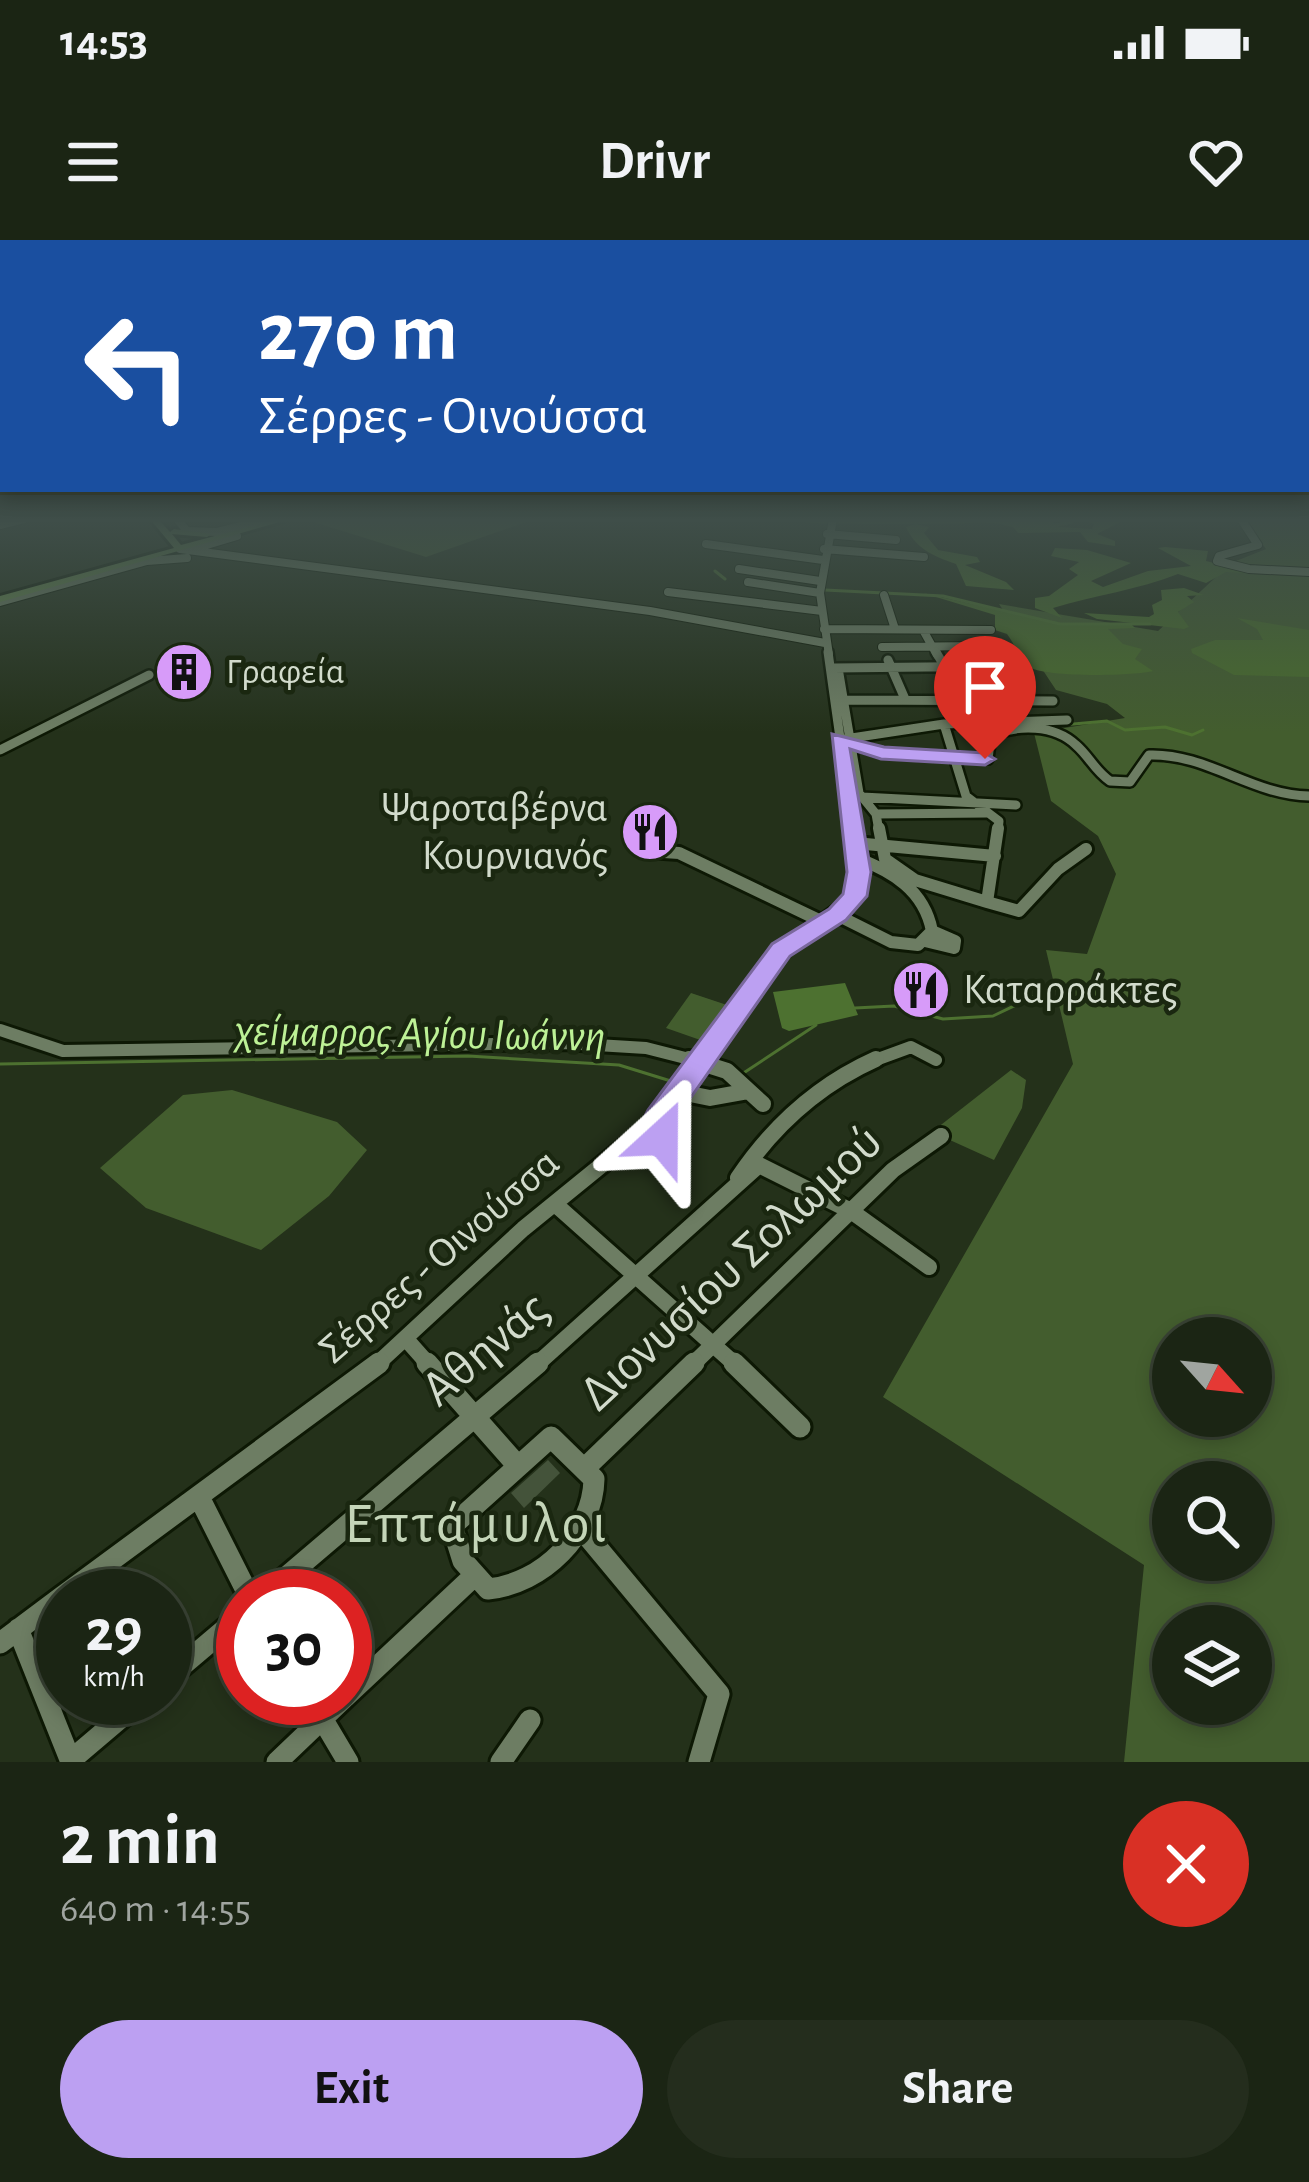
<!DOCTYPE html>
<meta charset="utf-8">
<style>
:root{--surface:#1b2514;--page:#242d1d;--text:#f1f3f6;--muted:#a0a5a0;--line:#394234;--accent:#bca0f2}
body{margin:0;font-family:"Alegreya Sans",sans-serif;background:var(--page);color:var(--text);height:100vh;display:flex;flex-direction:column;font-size:45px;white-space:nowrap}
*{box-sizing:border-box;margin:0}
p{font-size:39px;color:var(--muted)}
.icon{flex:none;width:66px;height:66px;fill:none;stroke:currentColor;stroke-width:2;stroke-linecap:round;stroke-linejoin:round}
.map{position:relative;height:1522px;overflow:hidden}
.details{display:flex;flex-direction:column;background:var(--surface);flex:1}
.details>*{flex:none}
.hud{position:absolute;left:0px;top:0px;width:1311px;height:252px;box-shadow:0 6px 18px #0003,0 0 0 3px var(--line);background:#1a4fa0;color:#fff;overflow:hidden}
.needle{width:78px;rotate:117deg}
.tools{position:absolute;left:1152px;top:1077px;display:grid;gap:24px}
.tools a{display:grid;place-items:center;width:120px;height:120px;border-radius:50%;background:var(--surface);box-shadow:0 6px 18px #0003,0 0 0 3px var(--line);font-size:60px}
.speed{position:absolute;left:36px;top:1329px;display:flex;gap:24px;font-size:60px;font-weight:700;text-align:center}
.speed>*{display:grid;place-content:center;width:156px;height:156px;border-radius:50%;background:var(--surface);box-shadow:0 6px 18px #0003,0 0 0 3px var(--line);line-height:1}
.speed small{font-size:30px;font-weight:400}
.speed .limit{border:18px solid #d22;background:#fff;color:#111}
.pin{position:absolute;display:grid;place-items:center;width:102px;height:102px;color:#fff;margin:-123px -51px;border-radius:50% 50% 50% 0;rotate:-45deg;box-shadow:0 0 12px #0007}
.pin .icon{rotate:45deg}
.me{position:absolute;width:132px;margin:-66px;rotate:24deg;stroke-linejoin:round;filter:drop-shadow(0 0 9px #0008)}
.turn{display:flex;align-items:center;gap:42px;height:252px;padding:0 60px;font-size:54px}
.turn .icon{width:156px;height:156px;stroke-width:2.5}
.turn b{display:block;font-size:84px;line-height:102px}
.round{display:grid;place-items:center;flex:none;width:126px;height:126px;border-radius:63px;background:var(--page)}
.headline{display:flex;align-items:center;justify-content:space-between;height:204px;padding:0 60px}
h1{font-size:72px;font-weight:700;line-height:90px}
.cta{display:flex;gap:24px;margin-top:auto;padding:24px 60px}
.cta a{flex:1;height:138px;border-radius:72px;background:var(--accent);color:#111;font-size:48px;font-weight:700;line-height:138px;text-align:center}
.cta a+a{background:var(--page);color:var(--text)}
.status{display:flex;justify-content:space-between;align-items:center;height:84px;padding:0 60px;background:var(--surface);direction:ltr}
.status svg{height:33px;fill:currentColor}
header{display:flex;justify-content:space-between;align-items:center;height:156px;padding:0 60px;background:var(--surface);font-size:54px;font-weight:700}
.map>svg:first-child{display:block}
.green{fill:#435d2e;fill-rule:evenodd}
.forest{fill:#496c2c}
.water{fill:#4d7130}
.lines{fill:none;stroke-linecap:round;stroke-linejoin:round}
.stream{stroke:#4d7130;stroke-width:3}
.building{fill:#44533a}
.minor-far4-casing{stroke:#0d1804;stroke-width:10}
.minor-far3-casing{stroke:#0d1804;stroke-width:14}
.minor-far2-casing{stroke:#0d1804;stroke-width:18}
.minor-far1-casing{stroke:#0d1804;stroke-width:22}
.minor-casing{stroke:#0d1804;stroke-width:27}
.major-casing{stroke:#0d1804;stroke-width:6}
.minor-far4{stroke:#6d7d63;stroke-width:8}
.minor-far3{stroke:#6d7d63;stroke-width:9}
.minor-far2{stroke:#6d7d63;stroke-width:12}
.minor-far1{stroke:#6d7d63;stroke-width:16}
.minor{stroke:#6d7d63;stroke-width:21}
.major{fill:#688a4e;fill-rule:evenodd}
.route{fill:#bca0f2;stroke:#7a689d;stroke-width:3}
.labels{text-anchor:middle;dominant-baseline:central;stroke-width:9;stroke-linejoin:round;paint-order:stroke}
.far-poi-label{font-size:36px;fill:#d2dbcc;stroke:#1a2710;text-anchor:start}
.poi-label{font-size:42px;fill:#d2dbcc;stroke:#1a2710;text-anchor:end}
.street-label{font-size:42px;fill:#d2dbcc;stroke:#1a2710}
.water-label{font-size:45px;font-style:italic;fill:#bdf196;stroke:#1a2710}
.near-street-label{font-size:51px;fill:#d2dbcc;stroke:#1a2710}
.near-quarter-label{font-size:57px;letter-spacing:3px;fill:#c4d5b8;stroke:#1a2710}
</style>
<div class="status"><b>14:53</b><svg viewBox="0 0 49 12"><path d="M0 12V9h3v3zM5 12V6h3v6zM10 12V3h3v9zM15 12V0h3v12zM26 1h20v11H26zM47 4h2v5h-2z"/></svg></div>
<header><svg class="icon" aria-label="menu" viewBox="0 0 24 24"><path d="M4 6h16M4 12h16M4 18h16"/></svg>Drivr<svg class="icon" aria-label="heart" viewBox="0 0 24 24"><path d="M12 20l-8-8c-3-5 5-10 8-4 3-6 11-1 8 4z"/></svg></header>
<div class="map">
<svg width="1309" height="1522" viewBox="0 0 1309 1522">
<rect width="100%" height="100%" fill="#24311a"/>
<path class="green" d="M304 279H534L426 317Z
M1244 279H1309V1522H1124L1144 1325 883 1157 1073 824 1046 710 1087 714 1116 634 1098 596 1051 561 1034 493 1125 478 1107 464 1056 450 999 364 1158 391 1231 323 1266 309ZM1173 1098H1251V1176H1173ZM1173 1242H1251V1320H1173ZM1173 1386H1251V1464H1173Z
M691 753 730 766 706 802 666 788Z
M1011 830 1026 840 1022 868 994 920 941 896 937 888Z
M232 850 337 882 367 910 329 956 261 1010 146 968 100 928 183 855Z"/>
<path class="forest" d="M978 279 1050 281 1060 287 1092 289 1094 284 1082 279 1124 280 1097 294 1115 301V306L1088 302 1080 292 1018 293 1013 287Z
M916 284 929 287 924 293 938 310 977 317 980 322 965 325 1006 342 1014 350 966 346 956 324C933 316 916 309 906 287Z
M1165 307 1208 311 1206 321 1260 334 1226 332 1206 343 1178 334C1138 350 1095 355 1053 368L1062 378 1035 368V358L1049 356 1078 335 1069 329 1079 322 1051 316 1055 308 1087 310 1131 323 1091 341 1103 347 1148 331 1191 326 1158 308Z
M1184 348 1204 355 1187 356 1194 362 1178 372 1189 387 1184 389 1097 379 1084 373 1149 377 1154 374 1152 365 1162 360 1161 350Z
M923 353 1056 383 1131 384 1135 388 1108 389 1123 404 1142 409 1135 419 1153 431C1135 436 1041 438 1028 426 1020 419 1014 403 1007 394L995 390V375Z
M1237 378 1309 390V437L1234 435 1192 413 1191 409 1215 400H1263L1257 389Z"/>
<path class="water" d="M845 743 858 775 789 791 782 788 773 752Z"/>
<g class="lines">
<path class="stream" d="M775 279 827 282
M837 282C885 283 931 283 978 281 1011 280 1039 290 1072 282
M715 331 725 339
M825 350 943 356 1060 384H1150
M1051 486 1107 481 1125 490 1165 487 1192 495 1203 490
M859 501 909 494
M855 768 894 766 943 779 993 776 1045 751
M0 824 468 816 619 825 674 842
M742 834 816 785"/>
</g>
<path class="building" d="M548 1220 560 1233 524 1268 511 1253Z"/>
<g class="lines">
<g class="minor-far4-casing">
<path id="minor-far4" d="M177 279 187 291 217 292 268 279
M1241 279 1258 305 1219 316 1217 321 1249 329 1309 332
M0 285 24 279
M827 294 896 300
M706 304 823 320
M180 309 650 371 825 403
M824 309 924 317
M190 310 237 296
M739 329 820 341
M748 342 820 353
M668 352 822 371
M884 355 895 389
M0 362 147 321 187 318
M824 389 991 390
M923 390 937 415
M882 407 981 406
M829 415 820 353 833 279"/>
</g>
<g class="minor-far3-casing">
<path id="minor-far3" d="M828 412 853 591
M936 412 960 453 967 483
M888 420 905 459
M834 428 1021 426
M838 428 859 553 876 574 879 591
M844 460 1053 461
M944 484 966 556 999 581 998 591
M838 499 881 513 988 519 991 495C1018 485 1054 484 1076 505 1089 516 1095 531 1110 541L1130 542 1149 515C1207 513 1251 555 1309 556
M845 499 944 484 1067 480
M0 510 149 435
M862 557 1016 565
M876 574 987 573"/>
</g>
<g class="minor-far2-casing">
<path id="minor-far2" d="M879 588 885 619 915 640 987 662 998 588
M855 603 995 616
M649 611 679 613 825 683
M987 662 1019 671 1058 629 1086 609
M837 675 891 702 918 705 932 691C924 650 893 632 857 618
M925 701 954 708 955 701 932 691
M0 790 63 811 564 803 646 808 701 822
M702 822 781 710 853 660 859 632 853 588
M870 822 911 807 936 820"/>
</g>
<g class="minor-far1-casing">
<path id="minor-far1" d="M689 819 727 831 763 864
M680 852 710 858 749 851
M659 878 663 907
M738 938C773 886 818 845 876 819
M555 964 737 1126
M406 1099 430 1126
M375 1126 523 989 646 889 704 819
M535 1126 759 925 851 971 929 1027
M691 1126 893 930 941 896"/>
</g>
<g class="minor-casing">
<path id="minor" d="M427 1123 517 1225
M734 1123 800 1187
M551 1197 594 1239C593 1294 542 1344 488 1349L463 1321 452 1286Z
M585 1228 694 1123
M199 1257 249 1356
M580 1287 719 1454 699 1522
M63 1356 379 1123
M264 1356 538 1123
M18 1389 71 1522
M0 1403 63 1356
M165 1440 243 1374
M345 1457 474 1336
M310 1458 348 1522
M71 1520 144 1458
M277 1522 344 1458
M501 1522 530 1480"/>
</g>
<g class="major-casing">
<path id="major" d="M150 279H158L170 292 174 289 211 294 207 297 172 294 181 305 278 279H290L0 362V356L174 308Z"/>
</g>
<use href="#minor-far4" class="minor-far4"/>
<use href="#minor-far3" class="minor-far3"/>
<use href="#minor-far2" class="minor-far2"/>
<use href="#minor-far1" class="minor-far1"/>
<use href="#minor" class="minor"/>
<use href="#major" class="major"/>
</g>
<linearGradient id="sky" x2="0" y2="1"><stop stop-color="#141b0e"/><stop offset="0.57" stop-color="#3f4e49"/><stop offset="1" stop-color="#3f4e49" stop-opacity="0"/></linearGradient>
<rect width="1309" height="492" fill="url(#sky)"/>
<path class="route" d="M832 494 884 507 985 513 995 519 985 525 881 519 850 509 871 632 867 656 846 680 790 716 675 880 678 898 673 906H651L644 878 648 870 772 704 829 669 843 654 847 632Z"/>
<defs>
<g id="building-disc" transform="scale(3)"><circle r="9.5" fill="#d79bf9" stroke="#1a2710"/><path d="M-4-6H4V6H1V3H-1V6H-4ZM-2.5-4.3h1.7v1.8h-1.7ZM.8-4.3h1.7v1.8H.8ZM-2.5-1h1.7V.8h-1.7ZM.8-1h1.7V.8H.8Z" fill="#111"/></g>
<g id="restaurant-disc" transform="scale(3)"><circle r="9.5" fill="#d79bf9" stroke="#1a2710"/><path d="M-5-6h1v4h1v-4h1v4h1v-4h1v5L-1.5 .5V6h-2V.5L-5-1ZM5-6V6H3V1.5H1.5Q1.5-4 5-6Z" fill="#111"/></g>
</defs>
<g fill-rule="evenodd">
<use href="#building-disc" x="184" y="432"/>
<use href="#restaurant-disc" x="650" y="592"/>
<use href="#restaurant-disc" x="921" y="750"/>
</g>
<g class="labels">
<g class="far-poi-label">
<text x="226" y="432">Γραφεία</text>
</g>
<g class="poi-label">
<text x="608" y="568">Ψαροταβέρνα<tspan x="608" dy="48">Κουρνιανός</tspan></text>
<text x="963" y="750" text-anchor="start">Καταρράκτες</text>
</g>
<g class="street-label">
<text transform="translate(439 1016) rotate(-41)">Σέρρες - Οινούσσα</text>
</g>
<g class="water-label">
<text transform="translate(420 794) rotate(1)">χείμαρρος Αγίου Ιωάννη</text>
</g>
<g class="near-street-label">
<text transform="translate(731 1028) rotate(-43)">Διονυσίου Σολωμού</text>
<text transform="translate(485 1109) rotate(-40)">Αθηνάς</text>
</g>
<g class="near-quarter-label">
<text x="477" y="1284">Επτάμυλοι</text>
</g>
</g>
</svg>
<div class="tools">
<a><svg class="needle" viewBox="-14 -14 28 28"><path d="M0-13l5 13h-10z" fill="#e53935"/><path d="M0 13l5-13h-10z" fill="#a0a5a0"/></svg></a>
<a><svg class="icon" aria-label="search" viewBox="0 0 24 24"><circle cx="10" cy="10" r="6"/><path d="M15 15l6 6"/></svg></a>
<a><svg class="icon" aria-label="layers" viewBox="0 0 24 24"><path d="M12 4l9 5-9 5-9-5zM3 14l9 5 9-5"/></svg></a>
</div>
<div class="speed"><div>29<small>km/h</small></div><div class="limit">30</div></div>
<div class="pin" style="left:985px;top:519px;background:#d93025"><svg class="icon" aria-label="arrive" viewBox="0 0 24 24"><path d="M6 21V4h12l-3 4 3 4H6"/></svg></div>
<svg class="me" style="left:662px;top:898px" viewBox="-20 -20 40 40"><path d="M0-17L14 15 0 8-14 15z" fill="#bca0f2" stroke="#fff" stroke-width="4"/></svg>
<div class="hud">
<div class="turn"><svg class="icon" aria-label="left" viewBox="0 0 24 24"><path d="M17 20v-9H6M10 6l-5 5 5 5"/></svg><div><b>270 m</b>Σέρρες - Οινούσσα</div></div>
</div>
</div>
<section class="details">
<div class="headline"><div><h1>2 min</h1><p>640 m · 14:55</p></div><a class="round" style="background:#d93025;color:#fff"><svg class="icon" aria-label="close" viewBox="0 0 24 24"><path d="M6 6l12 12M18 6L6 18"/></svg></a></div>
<div class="cta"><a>Exit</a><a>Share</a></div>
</section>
